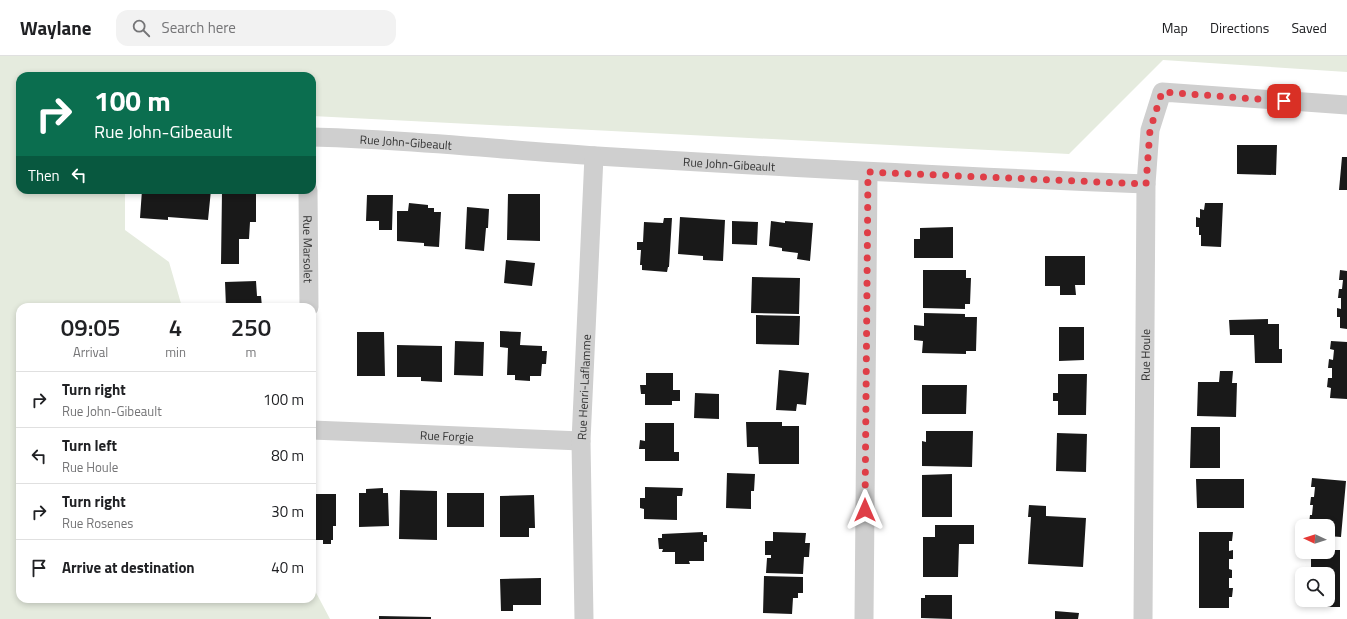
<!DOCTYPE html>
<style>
:root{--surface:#fff;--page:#f2f2f2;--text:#202124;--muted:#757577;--line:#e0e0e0}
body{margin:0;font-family:"Titillium Web",sans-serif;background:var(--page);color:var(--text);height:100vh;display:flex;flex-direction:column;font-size:15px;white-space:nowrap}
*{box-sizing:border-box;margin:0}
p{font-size:13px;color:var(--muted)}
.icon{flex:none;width:22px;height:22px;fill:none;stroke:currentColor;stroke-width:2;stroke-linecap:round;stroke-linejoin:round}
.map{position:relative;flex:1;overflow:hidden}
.sheet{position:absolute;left:16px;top:247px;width:300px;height:300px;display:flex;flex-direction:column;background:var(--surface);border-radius:12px;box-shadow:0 2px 6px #0003}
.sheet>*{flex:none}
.top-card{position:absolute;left:16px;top:16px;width:300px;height:122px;border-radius:12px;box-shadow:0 2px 6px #0003;background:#0b6e4f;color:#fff;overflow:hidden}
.needle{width:26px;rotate:274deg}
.tools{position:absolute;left:1295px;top:463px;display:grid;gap:8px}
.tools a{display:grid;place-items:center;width:40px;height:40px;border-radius:8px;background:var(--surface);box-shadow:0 2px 6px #0003;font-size:20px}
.pin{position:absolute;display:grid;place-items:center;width:34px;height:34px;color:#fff;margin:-17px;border-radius:8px;box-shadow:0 2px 6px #0006}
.me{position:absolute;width:44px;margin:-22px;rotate:0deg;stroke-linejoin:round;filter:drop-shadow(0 0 3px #0008)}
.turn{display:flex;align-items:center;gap:14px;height:84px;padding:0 12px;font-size:18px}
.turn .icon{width:52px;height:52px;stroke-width:2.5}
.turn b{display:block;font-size:28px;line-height:34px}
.then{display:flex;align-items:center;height:38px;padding:0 12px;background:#0003;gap:8px;font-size:15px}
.eta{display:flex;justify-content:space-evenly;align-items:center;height:68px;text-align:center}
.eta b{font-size:24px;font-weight:600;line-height:28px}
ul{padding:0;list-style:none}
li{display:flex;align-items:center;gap:12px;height:56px;padding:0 12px;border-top:1px solid var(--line)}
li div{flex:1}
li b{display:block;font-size:15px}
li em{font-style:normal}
header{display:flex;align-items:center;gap:24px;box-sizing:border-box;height:56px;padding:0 20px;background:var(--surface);border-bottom:1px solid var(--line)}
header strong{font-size:19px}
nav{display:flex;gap:22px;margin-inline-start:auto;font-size:14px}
.search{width:280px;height:36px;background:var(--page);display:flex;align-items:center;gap:10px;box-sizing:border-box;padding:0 14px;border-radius:12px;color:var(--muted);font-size:15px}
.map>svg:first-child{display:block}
.green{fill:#e5ebde}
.building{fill:#191919}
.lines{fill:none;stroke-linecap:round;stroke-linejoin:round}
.minor{stroke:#cfcfcf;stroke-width:19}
.route{stroke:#df3e47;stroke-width:7;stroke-dasharray:0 12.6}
.labels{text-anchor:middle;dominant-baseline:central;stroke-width:4;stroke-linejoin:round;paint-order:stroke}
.street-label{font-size:12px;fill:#323232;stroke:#fff}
</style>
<header>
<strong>Waylane</strong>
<div class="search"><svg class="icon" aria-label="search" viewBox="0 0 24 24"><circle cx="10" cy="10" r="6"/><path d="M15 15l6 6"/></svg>Search here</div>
<nav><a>Map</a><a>Directions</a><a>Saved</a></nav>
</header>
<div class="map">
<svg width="1347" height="563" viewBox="0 0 1347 563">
<rect width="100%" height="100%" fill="#fff"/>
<path class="green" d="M0 0H1347V16L1163 4 1069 98 312 60V20H20V134H125V174L169 206 182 251H20V543H312V529L330 563H0Z"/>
<path class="building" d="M1237 89H1277L1276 119 1237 118Z
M1342 101H1347V134H1339Z
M142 134H211L208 164 168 161V164L140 162Z
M222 135H256V166H250L249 183H239V208H221Z
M508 138H540V185L507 184Z
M367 139H393L392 174H379V165H366Z
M409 147 428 149V152H434V156H441L439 191 424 190V187L397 185V155H408Z
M1205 147H1223L1221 191 1201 190V179H1199V171H1196V161L1200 162V153L1204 154Z
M467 151 489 153 488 172H486L484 195 465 193Z
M680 161 725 164 723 205 703 204V200L678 198Z
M664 162H672L669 211H668L667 216 642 214V209H640L641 194H637V186H643L644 166 663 167Z
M732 165 758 166 757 189 732 188Z
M771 165 785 167V165L813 167 810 205 797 203 798 197 782 195V192L769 190Z
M953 171V202H914V183H920V172Z
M1045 200H1085V229H1075L1076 239H1060V230H1045Z
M506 204 535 207 532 230 504 227Z
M923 214H966V222H971L970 248H965V253L923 252Z
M1340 214 1347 215V273L1340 272V261H1337V252L1341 253V242H1338L1339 233H1342L1343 224H1339Z
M752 221 800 222 799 258 751 257Z
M256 225 257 240H261L262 251H226L225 226Z
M924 257 965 258V261H977L976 295H966V298L922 297 923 285 914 284V269L924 270Z
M756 259 800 260 799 289 756 288Z
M1268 263V268H1279V293H1282V307H1255L1254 279H1230L1229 264Z
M1059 271H1084V304L1059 305Z
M500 275 521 276 520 289 542 290V295H547L546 308H542L541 320H530V325L515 324V319H507L508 292 500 291Z
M357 276H384L385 320H357Z
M455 285 484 286 483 320 454 319Z
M1331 285 1347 286V343L1330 342 1331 332 1327 331 1328 322H1332V312H1328L1329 303 1333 304 1334 294 1330 293Z
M397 289 442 290V326L421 325V321H397Z
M779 314 809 317 806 349 797 348 796 355 776 354Z
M1220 315H1233L1232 327H1237L1236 361 1197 360 1198 326H1219Z
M646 317H673V334H680V345H672V349H645V338H641L640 329H646Z
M1058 318H1087L1086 359H1058V345H1053V337H1058Z
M922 329H967L966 358H922Z
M695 337 719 338V363L694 362Z
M746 366H782V370H799V408H759L758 391H747Z
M645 367H674V396H679V405H645V393H639L640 384 645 385Z
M1191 371H1220V412H1190Z
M926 375H973L972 411 922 410V385L926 386Z
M1057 377 1087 378 1086 416 1056 415Z
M727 417 755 418 754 435H751V453L726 452Z
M952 418V461H922V419Z
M1312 422 1346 425 1341 481 1328 480V470H1312V468H1309L1310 459H1312L1313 449H1310L1311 441H1314L1315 431H1311Z
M1196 423H1244V452H1197Z
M645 431 683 432 682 440H677V464L644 463V453L640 452V442H645Z
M383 432V437H388L389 470 359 471V437H366V433Z
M400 434 437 435V484L399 483Z
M447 437H484V471H447Z
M312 438H336V470H333V484H331V488H323V484H312Z
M534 439 535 472H529V481H500V440Z
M1029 449 1046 450V460L1086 462 1083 511 1028 508 1031 461H1028Z
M935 469H974V488H959L958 521H923V481H935Z
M703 476V479H707V486H704V505H689L690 508H675V496H662L663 493H659L658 482H662V478Z
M773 476 806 477 805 487H810L809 501H804L803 518 766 517 767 502H771V499H765V485H773Z
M1199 476H1233L1232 485H1229V495L1233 494V503H1229V513L1232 514V522H1229V532H1233L1232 541H1229V552H1199Z
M1328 494H1340V551H1311V544H1328V518H1307V513H1311V503H1307V496H1328Z
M764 520 803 521V537H798V542H793L792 558 763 557Z
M541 522V549H513V555H501L500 523Z
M925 539H952V563L921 562V542H925Z
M1055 555 1079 557 1078 563H1055Z
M379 560 431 561V563H379Z"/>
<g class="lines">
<g class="minor">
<path id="s1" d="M312 81C407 83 502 94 597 100 780 111 963 121 1146 128"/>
<path id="s2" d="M308 134 309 251"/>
<path id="s3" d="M312 374 581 385"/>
<path id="s4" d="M584 563 581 385 594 100"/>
<path d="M864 563 868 117"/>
<path id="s5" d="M1143 563 1146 128 1150 74 1162 36 1347 49"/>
</g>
</g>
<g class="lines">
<path class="route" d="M865 454 868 116 1146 128 1150 74 1162 36 1284 45"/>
</g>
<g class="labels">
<g class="street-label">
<text stroke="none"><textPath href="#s1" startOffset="94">Rue John-Gibeault</textPath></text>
<text stroke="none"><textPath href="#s1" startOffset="418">Rue John-Gibeault</textPath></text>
<text stroke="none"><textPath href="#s2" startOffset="59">Rue Marsolet</textPath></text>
<text stroke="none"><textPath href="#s5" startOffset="264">Rue Houle</textPath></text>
<text stroke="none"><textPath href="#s4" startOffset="232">Rue Henri-Laflamme</textPath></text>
<text stroke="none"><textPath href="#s3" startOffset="135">Rue Forgie</textPath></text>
</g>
</g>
</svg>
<div class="tools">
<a><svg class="needle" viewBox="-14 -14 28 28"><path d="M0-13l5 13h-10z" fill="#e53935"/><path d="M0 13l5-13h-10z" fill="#757577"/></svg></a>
<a><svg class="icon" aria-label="search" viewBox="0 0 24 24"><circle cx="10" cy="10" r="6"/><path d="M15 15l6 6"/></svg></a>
</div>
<div class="pin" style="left:1284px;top:45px;background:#d93025"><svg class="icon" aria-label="arrive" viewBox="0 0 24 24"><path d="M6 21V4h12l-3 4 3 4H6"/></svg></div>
<svg class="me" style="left:865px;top:454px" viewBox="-20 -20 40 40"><path d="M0-17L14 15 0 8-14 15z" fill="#df3e47" stroke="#fff" stroke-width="4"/></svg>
<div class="top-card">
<div class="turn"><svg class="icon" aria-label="right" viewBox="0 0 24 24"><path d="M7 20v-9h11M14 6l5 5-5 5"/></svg><div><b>100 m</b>Rue John-Gibeault</div></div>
<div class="then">Then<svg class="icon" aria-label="left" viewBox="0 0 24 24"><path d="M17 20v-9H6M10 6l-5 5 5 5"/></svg></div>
</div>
<section class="sheet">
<div class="eta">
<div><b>09:05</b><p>Arrival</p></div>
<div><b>4</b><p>min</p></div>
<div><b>250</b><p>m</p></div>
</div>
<ul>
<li><svg class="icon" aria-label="right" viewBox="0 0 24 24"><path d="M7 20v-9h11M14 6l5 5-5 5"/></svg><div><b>Turn right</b><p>Rue John-Gibeault</p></div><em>100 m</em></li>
<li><svg class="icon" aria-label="left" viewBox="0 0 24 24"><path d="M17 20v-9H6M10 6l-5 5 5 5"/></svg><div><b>Turn left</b><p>Rue Houle</p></div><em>80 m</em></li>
<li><svg class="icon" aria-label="right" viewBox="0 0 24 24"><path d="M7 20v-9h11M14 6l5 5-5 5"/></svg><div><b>Turn right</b><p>Rue Rosenes</p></div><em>30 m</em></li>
<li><svg class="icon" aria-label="arrive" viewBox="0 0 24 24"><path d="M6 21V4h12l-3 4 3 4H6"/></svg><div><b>Arrive at destination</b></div><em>40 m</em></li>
</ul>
</section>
</div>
